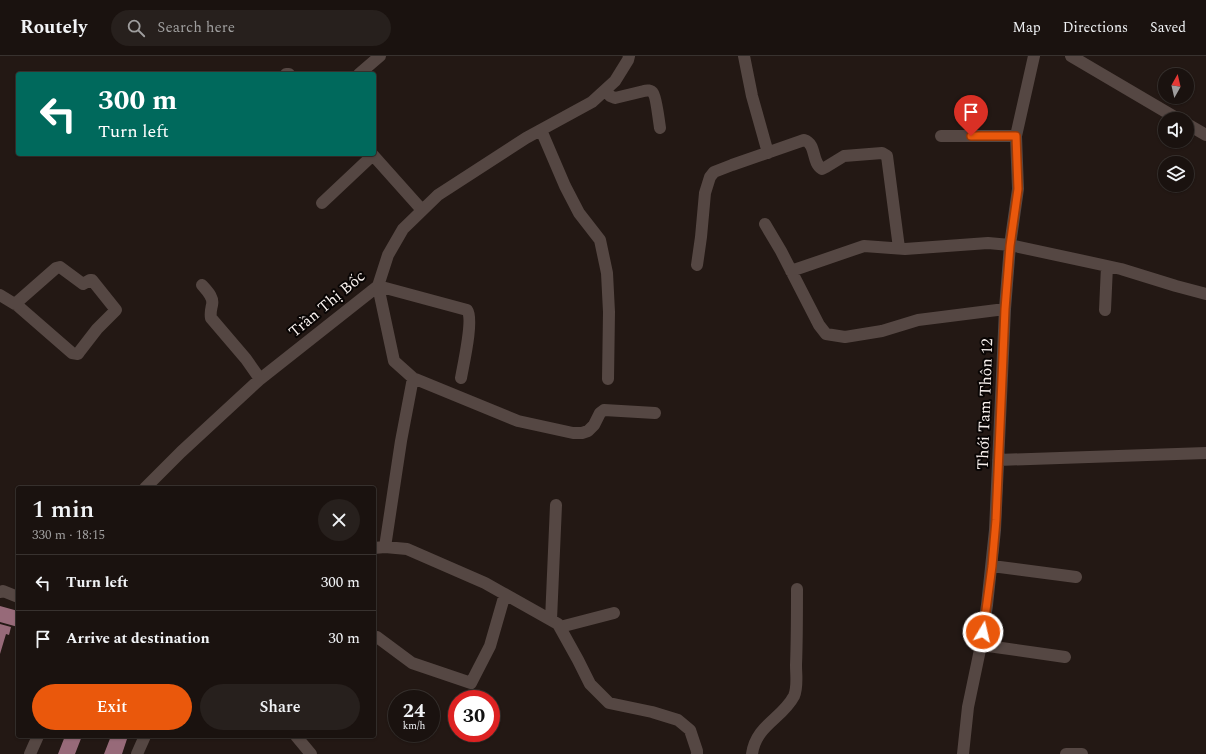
<!DOCTYPE html>
<meta charset="utf-8">
<style>
:root{--surface:#1a120f;--page:#27201d;--text:#f1f3f6;--muted:#9f9e9e;--line:#38322f;--accent:#ea580c}
body{margin:0;font-family:Spectral,serif;background:var(--page);color:var(--text);height:100vh;display:flex;flex-direction:column;font-size:15px;white-space:nowrap}
*{box-sizing:border-box;margin:0}
p{font-size:13px;color:var(--muted)}
.icon{flex:none;width:22px;height:22px;fill:none;stroke:currentColor;stroke-width:2;stroke-linecap:round;stroke-linejoin:round}
.map{position:relative;flex:1;overflow:hidden}
.side{position:absolute;left:16px;top:430px;width:360px;height:252px;display:flex;flex-direction:column;background:var(--surface);border-radius:4px;box-shadow:0 1px 3px #0004,0 0 0 1px var(--line)}
.side>*{flex:none}
.top-card{position:absolute;left:16px;top:16px;width:360px;height:84px;border-radius:4px;box-shadow:0 1px 3px #0004,0 0 0 1px var(--line);background:#00695c;color:#fff;overflow:hidden}
.needle{width:26px;rotate:8deg}
.buttons{position:absolute;left:1158px;top:12px;display:grid;gap:8px}
.buttons a{display:grid;place-items:center;width:36px;height:36px;border-radius:50%;background:var(--surface);box-shadow:0 1px 3px #0004,0 0 0 1px var(--line);font-size:20px}
.speed{position:absolute;left:388px;top:634px;display:flex;gap:8px;font-size:20px;font-weight:700;text-align:center}
.speed>*{display:grid;place-content:center;width:52px;height:52px;border-radius:50%;background:var(--surface);box-shadow:0 1px 3px #0004,0 0 0 1px var(--line);line-height:1}
.speed small{font-size:10px;font-weight:400}
.speed .limit{border:6px solid #d22;background:#fff;color:#111}
.pin{position:absolute;display:grid;place-items:center;width:34px;height:34px;color:#fff;margin:-41px -17px;border-radius:50% 50% 50% 0;rotate:-45deg;box-shadow:0 0 4px #0007}
.pin .icon{rotate:45deg}
.me{position:absolute;width:44px;margin:-22px;rotate:9deg;stroke-linejoin:round;filter:drop-shadow(0 0 3px #0008)}
.turn{display:flex;align-items:center;gap:14px;height:84px;padding:0 16px;font-size:18px}
.turn .icon{width:52px;height:52px;stroke-width:2.5}
.turn b{display:block;font-size:28px;line-height:34px}
.round{display:grid;place-items:center;flex:none;width:42px;height:42px;border-radius:21px;background:var(--page)}
.summary{display:flex;align-items:center;justify-content:space-between;height:68px;padding:0 16px}
h1{font-size:24px;font-weight:600;line-height:30px}
.primary-button{display:flex;gap:8px;margin-top:auto;padding:8px 16px}
.primary-button a{flex:1;height:46px;border-radius:24px;background:var(--accent);color:#fff;font-size:16px;font-weight:600;line-height:46px;text-align:center}
.primary-button a+a{background:var(--page);color:var(--text)}
ul{padding:0;list-style:none}
li{display:flex;align-items:center;gap:12px;height:56px;padding:0 16px;border-top:1px solid var(--line)}
li div{flex:1}
li b{display:block;font-size:15px}
li em{font-style:normal}
header{display:flex;align-items:center;gap:24px;box-sizing:border-box;height:56px;padding:0 20px;background:var(--surface);border-bottom:1px solid var(--line)}
header strong{font-size:19px}
nav{display:flex;gap:22px;margin-inline-start:auto;font-size:14px}
.search{width:280px;height:36px;background:var(--page);display:flex;align-items:center;gap:10px;box-sizing:border-box;padding:0 14px;border-radius:22px;color:var(--muted);font-size:15px}
.map>svg:first-child{display:block}
.building{fill:#976a79}
.lines{fill:none;stroke-linecap:round;stroke-linejoin:round}
.minor{stroke:#554743;stroke-width:12}
.route-casing{stroke:#983908;stroke-width:10}
.route{stroke:#ea580c;stroke-width:7}
.labels{text-anchor:middle;dominant-baseline:central;stroke-width:4;stroke-linejoin:round;paint-order:stroke}
.street-label{font-size:16px;fill:#faf2ef;stroke:#090504}
</style>
<header>
<strong>Routely</strong>
<div class="search"><svg class="icon" aria-label="search" viewBox="0 0 24 24"><circle cx="10" cy="10" r="6"/><path d="M15 15l6 6"/></svg>Search here</div>
<nav><a>Map</a><a>Directions</a><a>Saved</a></nav>
</header>
<div class="map">
<svg width="1206" height="698" viewBox="0 0 1206 698">
<rect width="100%" height="100%" fill="#231814"/>
<path class="building" d="M0 550 18 555V571L0 566Z
M0 568 11 571 9 579 6 578 0 598Z
M65 680H82L75 698H58Z
M111 680H128L122 698H104Z"/>
<g class="lines">
<path class="minor" d="M744 0 752 40 768 97
M1071 0 1178 63
M286 18H289
M359 18 380 0
M606 34 610 40 615 42 644 35C647 34 651 34 653 37 656 40 659 65 660 72
M1187 68 1206 79
M541 74 565 130 579 157 600 184 607 217 609 256 608 323
M941 80H1016
M372 98 422 154
M322 147 373 99
M765 168 781 195 819 269 826 278 845 281 882 275 918 264 1005 253
M697 209 701 181 705 137 710 121 714 116 732 109 804 84C817 88 811 106 822 113L826 111 844 100 882 97 887 100 899 192
M791 215 864 190 905 193 988 187 1010 189 1121 213 1176 230 1206 238
M202 229C207 235 214 241 212 249 211 254 210 257 211 262L246 303 260 323
M0 239 18 250 72 297 78 298 80 295 97 273 116 254 92 224H90L83 228 60 211 56 212 15 248
M1105 254 1107 210
M461 322C463 310 474 263 467 254L378 230 394 305 413 322 518 365 573 377H582L588 375 594 369 600 357 604 354 655 357
M998 404 1206 397
M145 432 181 396 259 324 378 230 388 199 403 173 438 139 526 82 592 46 615 25 628 4 629 0
M385 491 401 385 413 322
M374 492 385 491 407 493 485 527 558 568 578 604 590 628 609 647 652 656 678 664 690 674 697 695V698
M992 510 1076 521
M0 536 3 535 18 541
M551 564 556 449
M560 571 614 557
M374 581H377L412 607 471 627 490 590 505 538
M981 589 1065 601
M296 680 311 698
M30 698 38 680
M137 698 145 680
M752 698C756 669 782 663 794 640 798 631 796 619 796 609 797 584 797 559 797 533
M963 698 968 651 981 589 987 549 995 474 1005 253 1010 189 1018 133 1016 80 1034 0
M1066 698H1082"/>
</g>
<g class="lines">
<g class="route-casing">
<path id="route" d="M971 80H1016L1018 133 1010 190 1005 253 996 464 992 510 983 576"/>
</g>
<use href="#route" class="route"/>
</g>
<g class="labels">
<g class="street-label">
<text transform="translate(327 248) rotate(-40)">Trần Thị Bốc</text>
<text transform="translate(985 348) rotate(-88)">Thới Tam Thôn 12</text>
</g>
</g>
</svg>
<div class="buttons">
<a><svg class="needle" viewBox="-14 -14 28 28"><path d="M0-13l5 13h-10z" fill="#e53935"/><path d="M0 13l5-13h-10z" fill="#9f9e9e"/></svg></a>
<a><svg class="icon" aria-label="sound" viewBox="0 0 24 24"><path d="M4 9h4l5-4v14l-5-4H4zM17 9q2 3 0 6"/></svg></a>
<a><svg class="icon" aria-label="layers" viewBox="0 0 24 24"><path d="M12 4l9 5-9 5-9-5zM3 14l9 5 9-5"/></svg></a>
</div>
<div class="speed"><div>24<small>km/h</small></div><div class="limit">30</div></div>
<div class="pin" style="left:971px;top:80px;background:#d93025"><svg class="icon" aria-label="arrive" viewBox="0 0 24 24"><path d="M6 21V4h12l-3 4 3 4H6"/></svg></div>
<svg class="me" style="left:983px;top:576px" viewBox="-20 -20 40 40"><circle r="17" fill="#ea580c" stroke="#fff" stroke-width="3"/><path d="M0-11L8 9 0 5-8 9z" fill="#fff"/></svg>
<div class="top-card">
<div class="turn"><svg class="icon" aria-label="left" viewBox="0 0 24 24"><path d="M17 20v-9H6M10 6l-5 5 5 5"/></svg><div><b>300 m</b>Turn left</div></div>
</div>
<section class="side">
<div class="summary"><div><h1>1 min</h1><p>330 m · 18:15</p></div><a class="round"><svg class="icon" aria-label="close" viewBox="0 0 24 24"><path d="M6 6l12 12M18 6L6 18"/></svg></a></div>
<ul>
<li><svg class="icon" aria-label="left" viewBox="0 0 24 24"><path d="M17 20v-9H6M10 6l-5 5 5 5"/></svg><div><b>Turn left</b></div><em>300 m</em></li>
<li><svg class="icon" aria-label="arrive" viewBox="0 0 24 24"><path d="M6 21V4h12l-3 4 3 4H6"/></svg><div><b>Arrive at destination</b></div><em>30 m</em></li>
</ul>
<div class="primary-button"><a>Exit</a><a>Share</a></div>
</section>
</div>
